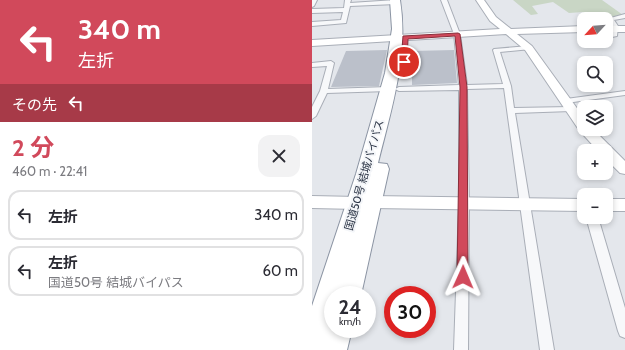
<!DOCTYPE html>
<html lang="ja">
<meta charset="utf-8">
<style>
:root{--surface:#fff;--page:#f2f2f3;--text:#2b2b33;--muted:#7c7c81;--line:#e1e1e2;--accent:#d1495b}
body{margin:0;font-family:Cabin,"Noto Sans JP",sans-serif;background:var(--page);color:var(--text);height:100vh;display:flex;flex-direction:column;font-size:15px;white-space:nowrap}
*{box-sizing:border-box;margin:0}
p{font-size:13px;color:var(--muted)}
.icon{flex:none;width:22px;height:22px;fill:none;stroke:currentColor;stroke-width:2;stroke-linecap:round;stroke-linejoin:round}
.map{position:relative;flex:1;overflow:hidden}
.sheet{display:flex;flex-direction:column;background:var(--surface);width:312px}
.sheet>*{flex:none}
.hud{background:#d1495b;color:#fff;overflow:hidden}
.needle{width:26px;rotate:244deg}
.tools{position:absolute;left:265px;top:12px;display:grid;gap:8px}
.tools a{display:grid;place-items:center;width:36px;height:36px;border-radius:8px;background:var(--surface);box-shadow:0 2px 6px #0003;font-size:20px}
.speed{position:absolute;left:12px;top:286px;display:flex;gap:8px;font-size:20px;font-weight:700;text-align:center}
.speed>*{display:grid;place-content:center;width:52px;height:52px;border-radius:50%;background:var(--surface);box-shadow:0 2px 6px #0003;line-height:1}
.speed small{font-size:10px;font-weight:400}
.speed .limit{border:6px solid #d22;background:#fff;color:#111}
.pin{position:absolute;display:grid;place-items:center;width:34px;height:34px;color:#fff;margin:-17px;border:2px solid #fff;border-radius:50%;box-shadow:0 1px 4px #0007}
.me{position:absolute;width:44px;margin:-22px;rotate:1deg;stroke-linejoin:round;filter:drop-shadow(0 0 3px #0008)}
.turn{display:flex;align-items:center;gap:14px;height:84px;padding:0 12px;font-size:18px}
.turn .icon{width:52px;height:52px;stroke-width:2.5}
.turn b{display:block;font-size:28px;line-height:34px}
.then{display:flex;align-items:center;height:38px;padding:0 12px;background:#0003;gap:8px;font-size:15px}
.round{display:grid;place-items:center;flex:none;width:42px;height:42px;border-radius:12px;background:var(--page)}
.overview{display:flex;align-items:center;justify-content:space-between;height:68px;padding:0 12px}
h1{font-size:24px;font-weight:700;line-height:30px;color:var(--accent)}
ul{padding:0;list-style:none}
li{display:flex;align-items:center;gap:12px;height:50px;margin:0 8px 6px;padding:0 4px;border:2px solid var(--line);border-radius:12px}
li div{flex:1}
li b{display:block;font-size:15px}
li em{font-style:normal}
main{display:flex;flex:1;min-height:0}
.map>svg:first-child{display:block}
.green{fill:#c9d6c5}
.building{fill:#bbc0ca}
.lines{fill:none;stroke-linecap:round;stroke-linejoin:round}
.street-casing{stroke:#a9aeb7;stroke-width:2}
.secondary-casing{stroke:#a9aeb7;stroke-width:2}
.highway-casing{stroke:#8b94a3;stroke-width:2}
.street{fill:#f7f8fa;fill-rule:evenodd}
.secondary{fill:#fff;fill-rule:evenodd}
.highway{fill:#fff;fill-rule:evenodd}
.route{fill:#d1495b;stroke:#882f3b}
.labels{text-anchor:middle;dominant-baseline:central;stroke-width:4;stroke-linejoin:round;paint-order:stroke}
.street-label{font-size:11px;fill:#2b3445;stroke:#f4f6f9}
</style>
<main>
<section class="sheet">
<div class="hud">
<div class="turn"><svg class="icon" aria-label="left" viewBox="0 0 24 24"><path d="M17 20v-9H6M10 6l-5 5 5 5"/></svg><div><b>340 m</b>左折</div></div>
<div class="then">その先<svg class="icon" aria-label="left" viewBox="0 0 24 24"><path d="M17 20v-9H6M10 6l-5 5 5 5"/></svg></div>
</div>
<div class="overview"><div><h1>2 分</h1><p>460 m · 22:41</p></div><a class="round"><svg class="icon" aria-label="close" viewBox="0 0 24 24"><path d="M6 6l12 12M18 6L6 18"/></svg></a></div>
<ul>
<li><svg class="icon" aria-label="left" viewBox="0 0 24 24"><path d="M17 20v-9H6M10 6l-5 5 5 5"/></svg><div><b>左折</b></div><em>340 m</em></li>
<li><svg class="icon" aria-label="left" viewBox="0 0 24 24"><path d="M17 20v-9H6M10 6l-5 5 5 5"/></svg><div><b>左折</b><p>国道50号 結城バイパス</p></div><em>60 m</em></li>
</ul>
</section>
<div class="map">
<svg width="313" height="350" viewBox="0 0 313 350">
<rect width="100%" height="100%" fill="#e4e7ec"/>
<path class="green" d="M201 0H290L311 15 285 19 271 12 257 13 241 2 220 6 226 14 219 15Z"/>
<path class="building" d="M75 50 67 86 19 87 34 51Z
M142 50 145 83 100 85V51Z"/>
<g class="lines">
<g class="street-casing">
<path id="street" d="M0 0H5L2 6 0 7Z
M33 0H39L38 3 84 0 87 2 84 4 38 6 34 23 0 26V22L29 20 31 12 0 13V9L32 8Z
M129 0H135L148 34 155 85 191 84 181 50 182 49 217 46 219 47V49L188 52 199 86 202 108 259 107 263 109 259 111 203 113 242 350H228L192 88 155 89 157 204 156 350H142L147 204V90L87 91 83 89 87 87 147 85 142 34Z
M313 14V18L302 20 306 26 305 36 300 37V26L295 19Z
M19 61 22 63 16 89 76 87 80 89 76 91 15 93 4 116 0 119V107L8 91 15 66 0 67V63Z
M313 91V95L254 103 250 101 254 99Z
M274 217H286L313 308V338L308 336 306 331Z"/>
</g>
<g class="secondary-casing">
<path id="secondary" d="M164 0H172L184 17 199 29 272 26V32L205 34 220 46 272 118V129H281L313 161V174L308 173 294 159V151H286L267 130 213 50 194 34 0 46V40L188 29 178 21Z
M294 26H313V32H294Z
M0 196 45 197 51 199 52 201 54 198 60 196 272 199V211L60 208 54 206 53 204 51 207 45 209 0 208Z
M294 199H313V211H294Z"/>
</g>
<g class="highway-casing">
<path id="highway" d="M78 0H88C97 55 79 110 66 163L75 164 77 169 49 295H21V329H40L35 350H0V306L44 174 73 73 80 29Z"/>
</g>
<use href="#street" class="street"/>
<use href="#secondary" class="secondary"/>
<use href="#highway" class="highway"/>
</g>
<path class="route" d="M146 33 148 34 155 87 156 277 155 281 151 282 146 281 145 277 148 87 143 36 96 39 95 62 92 64 89 62 91 36Z"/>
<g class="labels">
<g class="street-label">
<text transform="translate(52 175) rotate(-74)">国道50号 結城バイパス</text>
</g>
</g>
</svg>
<div class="tools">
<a><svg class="needle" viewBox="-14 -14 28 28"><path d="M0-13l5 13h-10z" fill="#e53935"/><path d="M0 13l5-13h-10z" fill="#7c7c81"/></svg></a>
<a><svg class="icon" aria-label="search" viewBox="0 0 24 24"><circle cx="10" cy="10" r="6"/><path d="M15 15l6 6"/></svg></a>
<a><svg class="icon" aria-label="layers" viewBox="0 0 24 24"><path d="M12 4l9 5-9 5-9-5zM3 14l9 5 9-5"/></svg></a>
<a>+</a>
<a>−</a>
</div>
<div class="speed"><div>24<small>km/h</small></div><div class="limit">30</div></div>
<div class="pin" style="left:92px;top:62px;background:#d93025"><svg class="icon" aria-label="arrive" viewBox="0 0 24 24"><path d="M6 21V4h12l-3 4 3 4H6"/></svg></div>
<svg class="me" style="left:151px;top:277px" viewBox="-20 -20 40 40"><path d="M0-17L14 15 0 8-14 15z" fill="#d1495b" stroke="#fff" stroke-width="4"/></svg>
</div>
</main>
